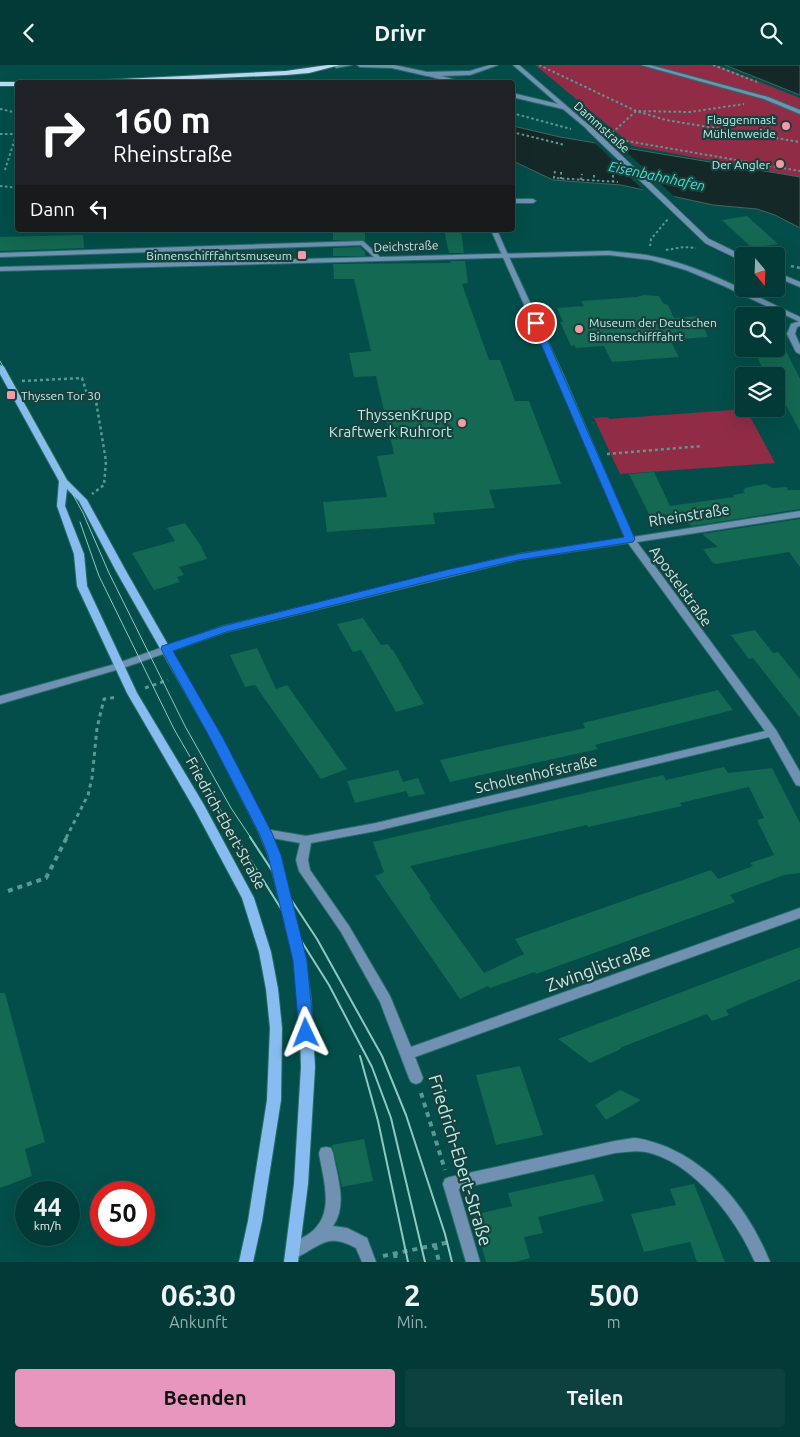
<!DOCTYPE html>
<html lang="de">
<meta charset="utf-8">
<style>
:root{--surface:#023a38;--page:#0c4140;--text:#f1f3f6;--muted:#96adae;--line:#235453;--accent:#e797bd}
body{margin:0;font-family:Ubuntu,sans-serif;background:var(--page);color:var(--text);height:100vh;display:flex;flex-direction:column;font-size:19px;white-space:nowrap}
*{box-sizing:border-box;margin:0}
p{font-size:16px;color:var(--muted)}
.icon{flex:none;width:28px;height:28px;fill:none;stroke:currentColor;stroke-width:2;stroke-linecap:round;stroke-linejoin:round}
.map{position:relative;height:1197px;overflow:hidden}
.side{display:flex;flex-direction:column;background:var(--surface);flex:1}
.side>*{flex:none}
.top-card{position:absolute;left:15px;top:15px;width:500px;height:152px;border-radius:5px;box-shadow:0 5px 20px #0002,0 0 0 1px var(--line);background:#202124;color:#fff;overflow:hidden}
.needle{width:32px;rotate:161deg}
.tools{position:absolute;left:735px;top:182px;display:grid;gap:10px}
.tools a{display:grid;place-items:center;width:50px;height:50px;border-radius:5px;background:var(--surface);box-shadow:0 5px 20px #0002,0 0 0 1px var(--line);font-size:25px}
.speed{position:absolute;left:15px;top:1116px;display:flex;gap:10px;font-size:25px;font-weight:700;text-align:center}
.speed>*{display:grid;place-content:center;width:65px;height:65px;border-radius:50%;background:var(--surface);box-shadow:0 5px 20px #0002,0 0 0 1px var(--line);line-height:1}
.speed small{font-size:12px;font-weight:400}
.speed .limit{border:8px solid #d22;background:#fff;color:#111}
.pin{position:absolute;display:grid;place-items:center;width:42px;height:42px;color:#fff;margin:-21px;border:2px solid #fff;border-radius:50%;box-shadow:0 1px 5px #0007}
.me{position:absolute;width:55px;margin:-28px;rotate:358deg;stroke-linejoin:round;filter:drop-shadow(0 0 4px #0008)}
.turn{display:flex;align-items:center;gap:18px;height:105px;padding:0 15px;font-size:22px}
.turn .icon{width:65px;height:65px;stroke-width:2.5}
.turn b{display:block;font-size:35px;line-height:42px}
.then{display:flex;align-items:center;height:48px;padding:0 15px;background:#0003;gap:10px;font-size:19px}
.eta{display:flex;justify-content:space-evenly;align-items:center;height:85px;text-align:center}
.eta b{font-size:30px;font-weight:600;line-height:35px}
.button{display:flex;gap:10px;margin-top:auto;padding:10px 15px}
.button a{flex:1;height:58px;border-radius:5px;background:var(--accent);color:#111;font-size:20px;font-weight:600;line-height:58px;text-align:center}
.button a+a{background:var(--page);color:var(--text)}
header{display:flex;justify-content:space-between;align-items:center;height:65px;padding:0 15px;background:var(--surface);font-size:22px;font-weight:600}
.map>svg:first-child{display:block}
.green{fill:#902c46}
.water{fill:#142927;stroke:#466461}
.pier{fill:#034e4a}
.building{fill:#136951;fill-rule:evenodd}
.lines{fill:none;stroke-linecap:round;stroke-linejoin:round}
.service-casing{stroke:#276e6a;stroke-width:2}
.minor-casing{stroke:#276e6a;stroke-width:2}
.tertiary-casing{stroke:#276e6a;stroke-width:2}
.secondary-casing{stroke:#276e6a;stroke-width:2}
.primary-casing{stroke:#276e6a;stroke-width:2}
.path-far3{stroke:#589994;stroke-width:2;stroke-dasharray:2.5 2.5;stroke-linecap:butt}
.path-far2{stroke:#589994;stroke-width:2.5;stroke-dasharray:3 3;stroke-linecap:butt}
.path-far1{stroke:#589994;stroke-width:3;stroke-dasharray:4 4;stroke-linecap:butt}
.path{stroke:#589994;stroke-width:4;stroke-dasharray:5 5;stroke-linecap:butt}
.service{fill:#7091b2;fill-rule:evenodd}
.minor{fill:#7091b2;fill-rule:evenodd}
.tertiary{fill:#7091b2;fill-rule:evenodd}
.secondary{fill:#88bcf0;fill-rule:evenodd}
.primary{fill:#c0daf4;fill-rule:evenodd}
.tram-far1{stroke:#8ec8c3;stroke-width:1}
.tram{stroke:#8ec8c3;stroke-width:2}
.minor-bridge-casing{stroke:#276e6a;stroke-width:7;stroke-linecap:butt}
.minor-bridge{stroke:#7091b2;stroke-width:5.5}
.route{fill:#1a73e8;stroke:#114b97}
.poi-dot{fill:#f39aa9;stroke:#1a403d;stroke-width:2}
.labels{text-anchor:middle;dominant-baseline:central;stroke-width:4.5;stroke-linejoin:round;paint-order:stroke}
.far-poi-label{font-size:12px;fill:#b9eee9;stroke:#1a403d;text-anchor:end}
.far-street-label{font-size:12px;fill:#b9eee9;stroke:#1a403d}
.far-water-label{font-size:14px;font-style:italic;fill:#3be4da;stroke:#1a403d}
.poi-label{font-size:15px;fill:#b9eee9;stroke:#1a403d;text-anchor:end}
.street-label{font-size:15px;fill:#b9eee9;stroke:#1a403d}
.near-street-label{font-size:18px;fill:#b9eee9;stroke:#1a403d}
</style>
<header><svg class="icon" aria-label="back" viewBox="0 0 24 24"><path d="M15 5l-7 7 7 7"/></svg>Drivr<svg class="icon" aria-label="search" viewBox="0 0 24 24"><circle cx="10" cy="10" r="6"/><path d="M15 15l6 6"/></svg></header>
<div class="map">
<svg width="800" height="1197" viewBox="0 0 800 1197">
<rect width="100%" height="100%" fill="#034e4a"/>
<path class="green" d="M535 0H717L800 33V112L633 81Z
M746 344 775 398 620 409 594 353 608 352 609 354Z"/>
<path class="water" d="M725 0H800V30Z
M513 61 560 72 800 112V163L775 150 757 144 713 140 621 120 553 115 513 96Z"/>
<path class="pier" d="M592 75 619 80 678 135 646 128Z"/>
<path class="building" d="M747 151 778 179 752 183 722 155Z
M333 165H365V176L333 175Z
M444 165H461L464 188H449Z
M83 170 84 183 0 186V172Z
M360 182 365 187V191H333V183Z
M450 196H465L468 218 462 219 489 295H500L515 336H529L561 419 489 425 495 443 433 448 435 459 327 467 323 437 387 432 377 391 394 389 376 311 354 312 349 288 371 286 354 214H334L333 199 451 198Z
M643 230 659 231 663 238 668 240 674 253 698 251 708 272 670 275 679 292 612 297 604 281 576 283 574 280 571 281 560 257H563L557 243 584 241 581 236 637 232Z
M756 284H785L800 314V366L776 322V311H771L768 307H764L756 289H758Z
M654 407 670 441 734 432 733 430 745 428 743 425 745 424 744 423 766 419 772 423 787 422 788 425H800V444L692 461 685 456 670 458 665 449 650 451 629 409Z
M800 454V502L789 487 716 499 713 498 703 484 718 482 702 469Z
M185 458 201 481 207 494 179 502 184 510 177 512 180 517 154 525 132 488 175 476 167 463Z
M363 553 381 580 388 579 392 585H393L424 639 396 647 361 585 353 587 337 559Z
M755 565 773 588 778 587 800 614V653L753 593 749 594 731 570Z
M257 583 276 624 287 620 347 704 321 714 255 620 245 622 230 590Z
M718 625 733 645 595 680 598 684 450 717 440 695 585 663 583 658Z
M724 702 728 708 772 703 800 758V808L784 810 730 830 735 837 536 909 535 907 490 923 488 921 460 934 375 811 384 807 373 777 663 710 666 715ZM749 722 764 753 757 755 774 790 750 798 753 801 718 814 711 805 515 874 524 889 484 908 429 832 431 831 410 801 587 760 588 762 682 741 680 738Z
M398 705 403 717 418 713 425 729 409 732 406 726 355 738 347 716Z
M800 882V914L726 945 729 950 712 956 707 949 622 982 619 985 590 998 558 974Z
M0 928H5L45 1077 25 1084 32 1111 0 1123Z
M520 1001 543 1070 496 1080 476 1010Z
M620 1025 641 1035 606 1055 595 1040Z
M364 1074 373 1116 342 1122 332 1080Z
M594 1109 604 1136 538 1152 543 1168 524 1172 530 1193 515 1197H486L473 1150 512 1141 508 1128Z
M694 1119 725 1197H697L690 1177 644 1187 631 1149 676 1140 670 1124Z"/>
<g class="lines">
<g class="service-casing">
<path id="service" d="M641 0H650L768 32 800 45V49L764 34Z
M512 134H533L536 136 533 138H512Z
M491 165H497L508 190 507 191 502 190Z
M363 176 380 192V194H376L361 180 0 192V188Z
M119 598 124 601 123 603 0 639V631Z
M634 1073C646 1074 656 1078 667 1082 717 1104 750 1148 770 1197H755C737 1155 694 1097 646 1087 636 1085 625 1087 615 1088L450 1126 445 1124 443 1119 445 1114 450 1112 615 1076Z
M326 1082 331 1083 333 1088C337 1111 348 1140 333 1161L347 1163 367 1173 376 1197H362L356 1183C325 1166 320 1183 293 1194L288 1192 286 1187C290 1178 302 1174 310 1168 336 1149 323 1114 319 1088L321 1083Z"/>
</g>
<g class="minor-casing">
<path id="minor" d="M513 0H519L591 62V64H587L563 44 512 32V28L558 39Z
M427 7 463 17V18H453L425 10 424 9Z
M505 188 508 190 563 309 633 472 800 446V452L637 477 776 665 800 707V721L796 720 769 672 376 766 311 778 308 795 310 805 349 861 390 931 411 982 800 843V853L415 992 423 1013 421 1017 416 1019 411 1017 409 1013 380 937 341 867 299 806 296 795 300 778 261 771 259 768 261 765 265 764 306 771 376 758 765 666 628 478 518 495 226 567 123 603 119 604 114 601 115 599 223 561 518 489 625 473 555 309 502 190Z
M776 207 800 217V222L776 212Z
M800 256V261L797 262 795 269 800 280V289L796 287 787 269 791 259Z
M450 1112 455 1114 457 1119 480 1197H466L443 1119 445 1114Z"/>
</g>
<g class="tertiary-casing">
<path id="tertiary" d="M334 0H352L336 3Z
M357 0H394L427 7 470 6 490 0H498L470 10 440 11H427L392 3 360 2Z
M609 186C623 188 637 188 651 191 704 201 752 230 800 252V257L724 221 686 205 651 195 609 190 0 206V202Z"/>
</g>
<g class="secondary-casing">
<path id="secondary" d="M0 300 4 302 67 415 87 435 126 506 221 673 271 768 280 790 306 896 311 934 315 1002 308 1119 298 1197H284L294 1119 301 1002 299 934 294 896 268 790 259 768 211 673 116 506 79 436 67 424 65 441 84 489 87 521 137 628 204 740 254 833 271 887 278 924 282 963 281 1035 262 1156 253 1197H239L248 1156 267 1035 270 963 266 924 259 887 242 833 195 745 127 628 77 521 74 489 57 441 59 416 0 309Z"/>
</g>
<g class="primary-casing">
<path id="primary" d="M328 0H340L309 8 286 10 104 18H40L286 6Z
M0 17H18L20 18H18V21H0Z"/>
</g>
<path class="path-far3" d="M539 0 636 46 666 55 800 77
M713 0 757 17
M343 18 381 15 400 18
M0 44 18 48
M512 48 571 64
M512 67 565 80
M612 68 636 46 690 47 744 39
M0 69H17
M621 75 800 106
M5 105 18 64
M555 106 554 113 618 117
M561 107V114
M594 110V116
M613 110V117
M581 115 582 109
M0 121 18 123
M650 181 651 174 668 154
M666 185 684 182 696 183"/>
<path class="path-far2" d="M791 201 800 203
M22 316 82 313 87 329 96 336 106 396 104 420 92 429
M607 389 702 381"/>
<path class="path-far1" d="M145 623 168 615
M66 773 88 730 92 713 97 663 104 634 118 632"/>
<path class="path" d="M8 826 46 813 67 772
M421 1028 445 1105
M435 1180 439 1197
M395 1188 396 1197
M383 1191 450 1177"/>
<use href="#service" class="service"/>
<use href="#minor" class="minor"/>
<use href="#tertiary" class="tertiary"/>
<use href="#secondary" class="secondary"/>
<use href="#primary" class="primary"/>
<path class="tram-far1" d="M0 296 83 448 109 508 185 661 231 743 251 773
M80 457 99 511 174 664 237 773"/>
<path class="tram" d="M236 772 329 920 372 1002 391 1053 425 1197
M250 772 317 874 382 991 406 1050 445 1169 452 1197
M360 991 378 1056 408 1197"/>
<g class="minor-bridge-casing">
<path id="minor-bridge" d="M589 63 707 176 744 194"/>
</g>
<use href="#minor-bridge" class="minor-bridge"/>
</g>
<path class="route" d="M533 256 540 258 635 474 633 477 518 495 446 512 226 567 173 586 223 673 272 768 281 790 307 896 314 968 312 973 306 975 301 973 299 968 293 896 268 790 259 768 210 673 161 584 162 581 223 561 446 505 518 489 624 472 532 258Z"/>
<g class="poi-dot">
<circle cx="786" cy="61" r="5"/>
<circle cx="780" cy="99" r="5"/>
<rect x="297" y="185" width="10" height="10" rx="2.5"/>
<circle cx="579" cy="264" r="5"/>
<rect x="6" y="325" width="10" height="10" rx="2.5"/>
<circle cx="462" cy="358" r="5"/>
</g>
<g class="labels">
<g class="far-poi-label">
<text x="776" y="54">Flaggenmast<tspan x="776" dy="14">Mühlenweide</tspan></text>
<text x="770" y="99">Der Angler</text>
<text x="292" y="190">Binnenschifffahrtsmuseum</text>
<text x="589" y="257" text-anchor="start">Museum der Deutschen<tspan x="589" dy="14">Binnenschifffahrt</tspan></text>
<text x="21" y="330" text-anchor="start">Thyssen Tor 30</text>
</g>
<g class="far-street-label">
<text transform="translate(602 62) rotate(42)">Dammstraße</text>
<text transform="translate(406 181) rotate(-2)">Deichstraße</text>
</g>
<g class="far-water-label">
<text transform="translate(657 111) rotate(12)">Eisenbahnhafen</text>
</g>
<g class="poi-label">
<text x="452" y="349">ThyssenKrupp<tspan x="452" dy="17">Kraftwerk Ruhrort</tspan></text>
</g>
<g class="street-label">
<text transform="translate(689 450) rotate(-9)">Rheinstraße</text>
<text transform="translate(681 521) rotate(54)">Apostelstraße</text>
<text transform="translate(536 709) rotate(-13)">Scholtenhofstraße</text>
<text transform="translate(226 758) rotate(61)">Friedrich-Ebert-Straße</text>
</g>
<g class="near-street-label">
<text transform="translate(598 902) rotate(-20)">Zwinglistraße</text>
<text transform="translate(461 1095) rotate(73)">Friedrich-Ebert-Straße</text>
</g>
</g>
</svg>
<div class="tools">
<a><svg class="needle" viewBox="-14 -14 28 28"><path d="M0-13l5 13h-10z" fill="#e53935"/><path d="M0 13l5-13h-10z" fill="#96adae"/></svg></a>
<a><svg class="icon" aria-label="search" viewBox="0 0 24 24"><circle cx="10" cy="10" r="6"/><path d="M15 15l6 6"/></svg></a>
<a><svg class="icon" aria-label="layers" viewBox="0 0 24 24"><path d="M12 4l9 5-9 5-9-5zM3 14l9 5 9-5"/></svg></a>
</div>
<div class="speed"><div>44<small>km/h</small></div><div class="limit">50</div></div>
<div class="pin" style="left:536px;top:258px;background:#d93025"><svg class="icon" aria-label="arrive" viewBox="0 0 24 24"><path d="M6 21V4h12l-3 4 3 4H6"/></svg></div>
<svg class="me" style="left:306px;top:968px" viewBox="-20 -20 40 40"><path d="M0-17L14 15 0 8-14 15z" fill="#1a73e8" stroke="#fff" stroke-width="4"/></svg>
<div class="top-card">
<div class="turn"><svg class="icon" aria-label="right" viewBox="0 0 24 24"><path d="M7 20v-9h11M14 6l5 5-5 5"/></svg><div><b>160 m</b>Rheinstraße</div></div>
<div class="then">Dann<svg class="icon" aria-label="left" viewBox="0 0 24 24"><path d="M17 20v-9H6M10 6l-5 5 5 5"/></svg></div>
</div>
</div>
<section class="side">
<div class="eta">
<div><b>06:30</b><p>Ankunft</p></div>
<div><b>2</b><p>Min.</p></div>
<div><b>500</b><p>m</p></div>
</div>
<div class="button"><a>Beenden</a><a>Teilen</a></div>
</section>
